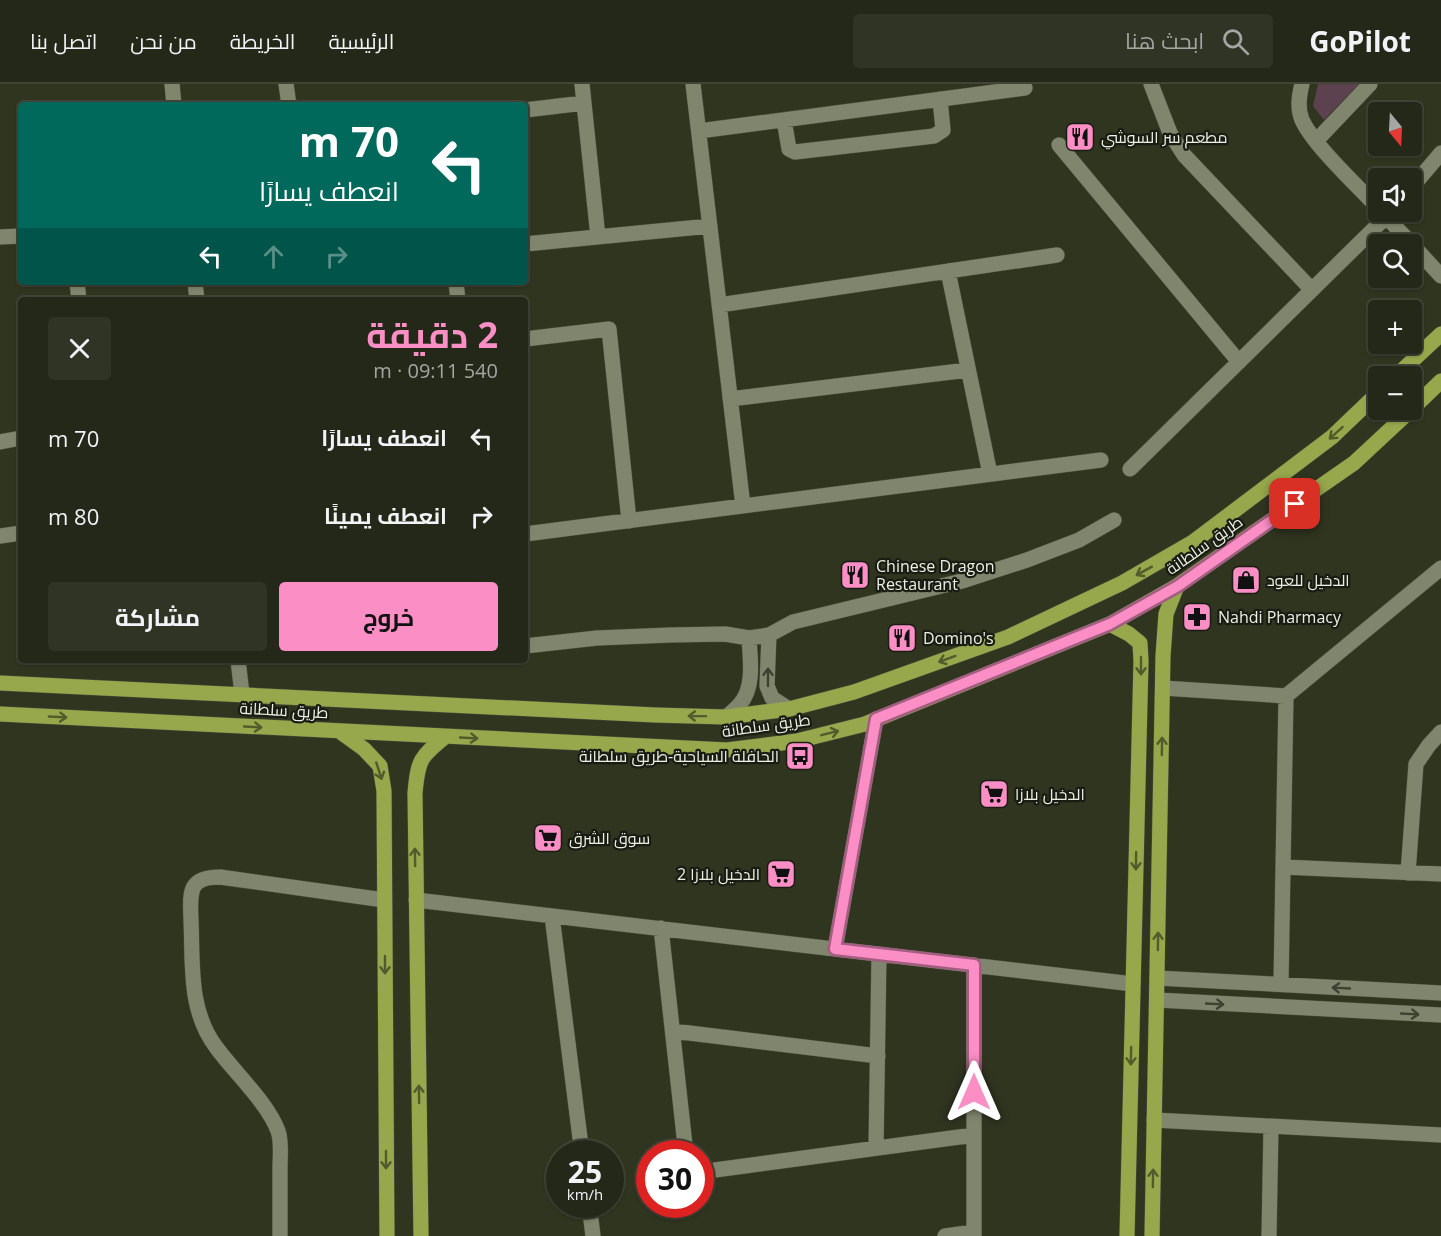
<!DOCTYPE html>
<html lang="ar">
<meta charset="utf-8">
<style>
:root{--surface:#242818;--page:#303425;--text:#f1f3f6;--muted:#a3a6a2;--line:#414437;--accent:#fb8fc5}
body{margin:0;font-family:"Open Sans",Cairo,sans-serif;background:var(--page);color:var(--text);direction:rtl;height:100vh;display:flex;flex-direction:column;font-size:22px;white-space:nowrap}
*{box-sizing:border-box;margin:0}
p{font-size:20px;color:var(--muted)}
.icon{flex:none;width:33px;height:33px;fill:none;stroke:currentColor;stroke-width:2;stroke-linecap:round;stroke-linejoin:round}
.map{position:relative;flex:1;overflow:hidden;direction:ltr}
.drawer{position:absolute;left:18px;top:213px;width:510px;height:366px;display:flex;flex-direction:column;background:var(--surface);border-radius:6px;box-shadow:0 2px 4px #0004,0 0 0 2px var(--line);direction:rtl}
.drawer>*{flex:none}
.banner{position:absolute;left:18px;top:18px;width:510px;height:183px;border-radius:6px;box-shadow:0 2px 4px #0004,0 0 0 2px var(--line);direction:rtl;background:#00695c;color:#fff;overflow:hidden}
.needle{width:39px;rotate:162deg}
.fabs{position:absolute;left:1368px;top:18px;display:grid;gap:12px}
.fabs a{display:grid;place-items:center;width:54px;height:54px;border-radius:6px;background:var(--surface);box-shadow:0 2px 4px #0004,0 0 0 2px var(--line);font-size:30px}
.speed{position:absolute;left:546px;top:1056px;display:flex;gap:12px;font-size:30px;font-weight:700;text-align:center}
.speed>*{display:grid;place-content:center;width:78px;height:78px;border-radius:50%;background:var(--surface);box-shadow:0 2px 4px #0004,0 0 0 2px var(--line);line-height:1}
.speed small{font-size:15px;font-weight:400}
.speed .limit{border:9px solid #d22;background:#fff;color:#111}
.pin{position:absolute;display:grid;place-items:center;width:51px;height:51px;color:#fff;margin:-26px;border-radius:12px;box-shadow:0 3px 9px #0006}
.me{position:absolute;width:66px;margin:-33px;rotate:0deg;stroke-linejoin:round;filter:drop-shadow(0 0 4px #0008)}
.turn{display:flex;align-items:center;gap:21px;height:126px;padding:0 30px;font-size:27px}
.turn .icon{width:78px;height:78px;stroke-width:2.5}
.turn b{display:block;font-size:42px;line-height:51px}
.lanes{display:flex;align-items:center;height:57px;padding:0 30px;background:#0003;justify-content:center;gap:30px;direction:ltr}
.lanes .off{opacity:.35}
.round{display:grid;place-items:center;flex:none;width:63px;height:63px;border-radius:6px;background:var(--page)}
.overview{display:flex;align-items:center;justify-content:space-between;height:102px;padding:0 30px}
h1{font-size:36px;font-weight:700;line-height:45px;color:var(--accent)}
.button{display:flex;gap:12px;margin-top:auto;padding:12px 30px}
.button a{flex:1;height:69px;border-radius:6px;background:var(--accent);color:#111;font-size:24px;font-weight:700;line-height:69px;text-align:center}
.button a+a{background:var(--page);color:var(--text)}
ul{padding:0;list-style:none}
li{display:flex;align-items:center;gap:18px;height:78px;padding:0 30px}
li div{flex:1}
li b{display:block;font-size:22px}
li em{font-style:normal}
header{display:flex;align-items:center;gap:36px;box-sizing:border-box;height:84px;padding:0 30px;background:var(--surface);border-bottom:2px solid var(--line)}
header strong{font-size:28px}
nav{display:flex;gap:33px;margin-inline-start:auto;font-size:21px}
.search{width:420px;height:54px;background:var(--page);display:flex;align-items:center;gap:15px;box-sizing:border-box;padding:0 21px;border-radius:6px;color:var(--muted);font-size:22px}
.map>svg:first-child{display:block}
.green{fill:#5c414e}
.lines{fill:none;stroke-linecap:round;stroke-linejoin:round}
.minor-casing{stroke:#4b503c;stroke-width:16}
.major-casing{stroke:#4b503c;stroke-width:16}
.minor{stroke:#80866e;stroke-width:15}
.major{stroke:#96a84b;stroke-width:15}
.oneway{stroke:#515b2c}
.oneway2{stroke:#3d4132}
.route-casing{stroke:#a35d80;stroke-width:15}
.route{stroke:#fb8fc5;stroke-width:10}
.labels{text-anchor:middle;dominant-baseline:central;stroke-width:4.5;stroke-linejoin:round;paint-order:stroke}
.poi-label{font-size:16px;fill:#ecf0e2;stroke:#191c12;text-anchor:start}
.street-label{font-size:16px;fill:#ecf0e2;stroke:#191c12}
</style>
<header>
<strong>GoPilot</strong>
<div class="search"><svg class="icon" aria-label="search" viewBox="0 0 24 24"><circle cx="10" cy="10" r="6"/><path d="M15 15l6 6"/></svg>ابحث هنا</div>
<nav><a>الرئيسية</a><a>الخريطة</a><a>من نحن</a><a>اتصل بنا</a></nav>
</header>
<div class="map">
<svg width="1441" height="1152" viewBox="0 0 1441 1152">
<rect width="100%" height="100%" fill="#303520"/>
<path class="green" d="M1318 0H1359L1324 36 1313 22Z"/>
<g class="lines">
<g class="minor-casing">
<path id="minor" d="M172 0 174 21
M286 0 289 21
M582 0 598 153
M693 0 743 422
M1151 0 1170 49 1184 71 1312 206
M1302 0C1299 12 1297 24 1302 36 1314 62 1358 102 1378 124
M525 26 584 19
M784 36 789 65 795 68 934 52 943 46 940 15
M699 47 1025 4
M1316 57 1370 0
M1059 61 1239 278
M1412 103 1441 69
M1382 128 1441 192
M0 153 21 152
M525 160 710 142
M948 187 990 390
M77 198 79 216
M195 198 197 216
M456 198 458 216
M719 221 1057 171
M525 255 609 245 629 437
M730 315 968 286
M0 358 21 354
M1130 385 1391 128
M525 450 1101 376
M0 452 21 449
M769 551 767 602 772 614 789 625
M525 562 597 554 670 551 725 550 749 554 769 551 793 538 962 497 1027 476 1079 456 1114 436
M238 576 242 610
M1163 604 1286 612 1441 484
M726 633C731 629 736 625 740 620 755 603 750 574 749 554
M1283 783 1441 790
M1408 789 1416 680 1429 661 1441 648
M416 816 1133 900
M552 832 582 1070
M661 844 686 1070
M835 865 876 635
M974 881V1152
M1157 894 1441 909
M1281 900 1286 612
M1157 916 1441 931
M673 947 878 972
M1154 1036 1441 1051
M876 1064 879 870
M700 1088 974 1051
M589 1120 593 1152
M280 1152C280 1129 280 1106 280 1084 280 1072 282 1058 278 1047 268 1019 234 988 216 963 188 926 193 879 191 836 190 808 188 793 220 793L384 816
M945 1152 974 1148
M1269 1152 1271 1042"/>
</g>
<g class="major-casing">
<path id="major" d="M1396 292 1441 250
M1412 325 1441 297
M1110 540 1129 550 1140 559 1141 577 1127 1152
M0 599 655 631 726 633 789 625 854 608 1008 553 1122 499 1193 458 1332 353 1378 309
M0 630 727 666 797 657 865 640 1110 540 1177 502 1354 379 1411 326
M339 647 364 665 380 682 384 707 387 1152
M421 1152 415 709C418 676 420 673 445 653
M1152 1152 1163 572 1166 530 1177 502"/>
</g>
<use href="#minor" class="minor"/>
<use href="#major" class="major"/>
</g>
<defs><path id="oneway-shaft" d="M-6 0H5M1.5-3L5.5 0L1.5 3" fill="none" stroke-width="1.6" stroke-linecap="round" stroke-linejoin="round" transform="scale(1.5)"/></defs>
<g class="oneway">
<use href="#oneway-shaft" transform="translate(1336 349) rotate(138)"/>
<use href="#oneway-shaft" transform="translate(1144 487) rotate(151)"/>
<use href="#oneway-shaft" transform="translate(947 575) rotate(160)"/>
<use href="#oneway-shaft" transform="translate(1141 582) rotate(90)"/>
<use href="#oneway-shaft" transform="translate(697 632) rotate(-179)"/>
<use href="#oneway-shaft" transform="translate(58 633) rotate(3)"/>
<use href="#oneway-shaft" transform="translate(253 643) rotate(3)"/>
<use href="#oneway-shaft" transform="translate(830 649) rotate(-14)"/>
<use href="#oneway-shaft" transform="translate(469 654) rotate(3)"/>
<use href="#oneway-shaft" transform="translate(1162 662) rotate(-89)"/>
<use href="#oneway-shaft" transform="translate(379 687) rotate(72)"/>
<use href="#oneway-shaft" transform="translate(415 773) rotate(-91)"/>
<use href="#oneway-shaft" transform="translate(1136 777) rotate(91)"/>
<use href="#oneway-shaft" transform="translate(1158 857) rotate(-89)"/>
<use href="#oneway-shaft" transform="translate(385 881) rotate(90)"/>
<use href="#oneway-shaft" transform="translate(1131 972) rotate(91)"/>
<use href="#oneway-shaft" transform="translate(419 1010) rotate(-91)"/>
<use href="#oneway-shaft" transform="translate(386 1076) rotate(90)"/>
<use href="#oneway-shaft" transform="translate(1153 1094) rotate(-89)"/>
</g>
<g class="oneway2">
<use href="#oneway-shaft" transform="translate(768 593) rotate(-90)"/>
<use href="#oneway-shaft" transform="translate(1341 904) rotate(-177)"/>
<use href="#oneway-shaft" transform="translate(1215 920) rotate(3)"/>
<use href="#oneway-shaft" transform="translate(1410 930) rotate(3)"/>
</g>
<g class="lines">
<g class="route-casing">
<path id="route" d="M974 1008V881L835 865 876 635 1110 540 1178 502 1295 420"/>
</g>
<use href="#route" class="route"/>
</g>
<defs>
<g id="restaurant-square" transform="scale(1.5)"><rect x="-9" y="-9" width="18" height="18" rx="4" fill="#fb8fc5" stroke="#191c12"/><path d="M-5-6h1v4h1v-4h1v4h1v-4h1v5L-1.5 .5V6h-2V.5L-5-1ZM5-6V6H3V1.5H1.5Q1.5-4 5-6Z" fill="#111"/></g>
<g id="shop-square" transform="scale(1.5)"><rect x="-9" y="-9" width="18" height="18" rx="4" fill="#fb8fc5" stroke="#191c12"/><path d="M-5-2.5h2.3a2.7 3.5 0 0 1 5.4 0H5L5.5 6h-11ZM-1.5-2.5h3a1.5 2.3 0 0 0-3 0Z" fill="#111"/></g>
<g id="pharmacy-square" transform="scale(1.5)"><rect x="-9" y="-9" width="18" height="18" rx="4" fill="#fb8fc5" stroke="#191c12"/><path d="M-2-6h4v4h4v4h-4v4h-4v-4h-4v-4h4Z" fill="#111"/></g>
<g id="bus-square" transform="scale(1.5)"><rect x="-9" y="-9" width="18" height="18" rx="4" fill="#fb8fc5" stroke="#191c12"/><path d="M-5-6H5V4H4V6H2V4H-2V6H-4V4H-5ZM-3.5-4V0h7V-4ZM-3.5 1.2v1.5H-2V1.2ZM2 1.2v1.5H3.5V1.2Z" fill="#111"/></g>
<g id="supermarket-square" transform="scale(1.5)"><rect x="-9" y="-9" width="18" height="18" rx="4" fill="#fb8fc5" stroke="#191c12"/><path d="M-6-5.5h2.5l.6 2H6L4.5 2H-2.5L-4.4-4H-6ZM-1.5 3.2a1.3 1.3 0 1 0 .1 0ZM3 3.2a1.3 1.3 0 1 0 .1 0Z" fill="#111"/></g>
</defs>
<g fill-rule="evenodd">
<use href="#restaurant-square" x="1080" y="53"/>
<use href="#restaurant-square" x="855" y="491"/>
<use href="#shop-square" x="1246" y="496"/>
<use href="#pharmacy-square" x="1197" y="533"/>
<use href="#restaurant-square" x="902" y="554"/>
<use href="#bus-square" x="800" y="672"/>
<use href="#supermarket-square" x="994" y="710"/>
<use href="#supermarket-square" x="548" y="754"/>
<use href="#supermarket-square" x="781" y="790"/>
</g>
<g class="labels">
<g class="poi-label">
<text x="1101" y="53">مطعم سر السوشي</text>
<text x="876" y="482">Chinese Dragon<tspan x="876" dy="18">Restaurant</tspan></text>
<text x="1267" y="496">الدخيل للعود</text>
<text x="1218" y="533">Nahdi Pharmacy</text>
<text x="923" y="554">Domino's</text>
<text x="779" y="672" text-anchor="end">الحافلة السياحية-طريق سلطانة</text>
<text x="1015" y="710">الدخیل بلازا</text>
<text x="569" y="754">سوق الشرق</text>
<text x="760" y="790" text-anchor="end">الدخیل بلازا 2</text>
</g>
<g class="street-label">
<text transform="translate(1204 461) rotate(-35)">طريق سلطانة</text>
<text transform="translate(284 626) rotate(3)">طريق سلطانة</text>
<text transform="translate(766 641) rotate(-8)">طريق سلطانة</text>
</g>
</g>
</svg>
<div class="fabs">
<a><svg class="needle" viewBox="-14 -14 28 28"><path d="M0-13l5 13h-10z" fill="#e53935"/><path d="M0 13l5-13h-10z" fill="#a3a6a2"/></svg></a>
<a><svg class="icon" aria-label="sound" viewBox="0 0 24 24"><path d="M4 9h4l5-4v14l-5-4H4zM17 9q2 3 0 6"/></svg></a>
<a><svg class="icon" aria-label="search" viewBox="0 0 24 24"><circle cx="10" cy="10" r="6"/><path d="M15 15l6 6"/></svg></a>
<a>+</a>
<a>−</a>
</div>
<div class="speed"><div>25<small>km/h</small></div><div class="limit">30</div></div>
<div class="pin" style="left:1295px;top:420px;background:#d93025"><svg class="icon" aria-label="arrive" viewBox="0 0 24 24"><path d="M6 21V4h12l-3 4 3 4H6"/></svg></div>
<svg class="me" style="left:974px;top:1008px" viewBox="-20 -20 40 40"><path d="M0-17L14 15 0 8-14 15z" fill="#fb8fc5" stroke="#fff" stroke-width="4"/></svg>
<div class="banner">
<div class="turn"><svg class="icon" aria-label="left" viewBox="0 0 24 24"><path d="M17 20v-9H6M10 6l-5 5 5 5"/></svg><div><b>70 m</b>انعطف يسارًا</div></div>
<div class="lanes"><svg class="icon" aria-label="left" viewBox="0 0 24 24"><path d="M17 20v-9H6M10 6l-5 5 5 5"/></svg><svg class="icon off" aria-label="ahead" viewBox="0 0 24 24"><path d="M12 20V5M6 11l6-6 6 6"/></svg><svg class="icon off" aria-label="right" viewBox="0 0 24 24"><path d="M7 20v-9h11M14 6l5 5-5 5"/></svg></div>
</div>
<section class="drawer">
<div class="overview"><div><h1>2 دقيقة</h1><p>540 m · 09:11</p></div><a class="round"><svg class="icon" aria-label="close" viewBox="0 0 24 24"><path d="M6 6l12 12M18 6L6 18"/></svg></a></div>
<ul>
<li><svg class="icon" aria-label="left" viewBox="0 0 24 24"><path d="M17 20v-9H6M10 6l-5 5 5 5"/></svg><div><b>انعطف يسارًا</b></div><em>70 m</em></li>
<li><svg class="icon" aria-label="right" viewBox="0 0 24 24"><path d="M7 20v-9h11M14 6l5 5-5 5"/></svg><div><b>انعطف يمينًا</b></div><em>80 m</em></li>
</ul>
<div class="button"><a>خروج</a><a>مشاركة</a></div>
</section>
</div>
